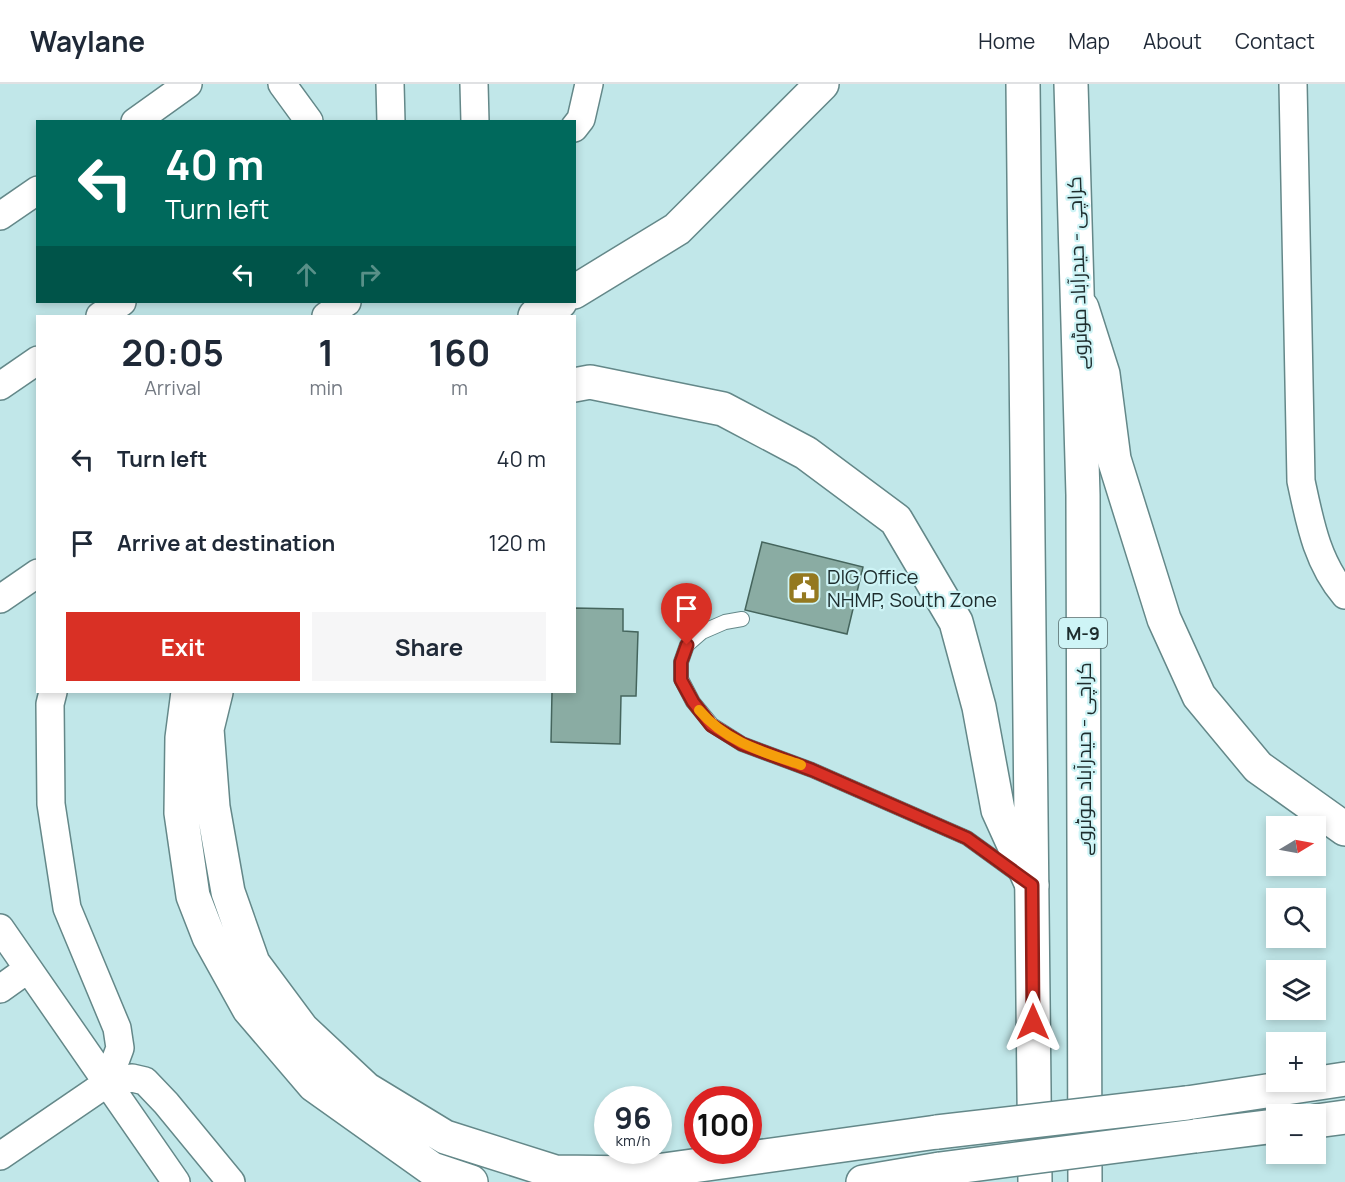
<!DOCTYPE html>
<meta charset="utf-8">
<style>
:root{--surface:#fff;--page:#f6f6f7;--text:#1f2937;--muted:#747a83;--line:#e0e1e3;--accent:#d93025}
body{margin:0;font-family:Manrope,Cairo,sans-serif;background:var(--page);color:var(--text);height:100vh;display:flex;flex-direction:column;font-size:22px;white-space:nowrap}
*{box-sizing:border-box;margin:0}
p{font-size:20px;color:var(--muted)}
.icon{flex:none;width:33px;height:33px;fill:none;stroke:currentColor;stroke-width:2;stroke-linecap:round;stroke-linejoin:round}
.map{position:relative;flex:1;overflow:hidden}
.sheet{position:absolute;left:36px;top:231px;width:540px;height:378px;display:flex;flex-direction:column;background:var(--surface);border-radius:0px;box-shadow:0 3px 9px #0003}
.sheet>*{flex:none}
.top-card{position:absolute;left:36px;top:36px;width:540px;height:183px;border-radius:0px;box-shadow:0 3px 9px #0003;background:#00695c;color:#fff;overflow:hidden}
.needle{width:39px;rotate:80deg}
.fabs{position:absolute;left:1266px;top:732px;display:grid;gap:12px}
.fabs a{display:grid;place-items:center;width:60px;height:60px;border-radius:0px;background:var(--surface);box-shadow:0 3px 9px #0003;font-size:30px}
.speed{position:absolute;left:594px;top:1002px;display:flex;gap:12px;font-size:30px;font-weight:700;text-align:center}
.speed>*{display:grid;place-content:center;width:78px;height:78px;border-radius:50%;background:var(--surface);box-shadow:0 3px 9px #0003;line-height:1}
.speed small{font-size:15px;font-weight:400}
.speed .limit{border:9px solid #d22;background:#fff;color:#111}
.pin{position:absolute;display:grid;place-items:center;width:51px;height:51px;color:#fff;margin:-62px -26px;border-radius:50% 50% 50% 0;rotate:-45deg;box-shadow:0 0 6px #0007}
.pin .icon{rotate:45deg}
.me{position:absolute;width:66px;margin:-33px;rotate:0deg;stroke-linejoin:round;filter:drop-shadow(0 0 4px #0008)}
.turn{display:flex;align-items:center;gap:21px;height:126px;padding:0 30px;font-size:27px}
.turn .icon{width:78px;height:78px;stroke-width:2.5}
.turn b{display:block;font-size:42px;line-height:51px}
.lanes{display:flex;align-items:center;height:57px;padding:0 30px;background:#0003;justify-content:center;gap:30px;direction:ltr}
.lanes .off{opacity:.35}
.eta{display:flex;justify-content:space-evenly;align-items:center;height:102px;text-align:center}
.eta b{font-size:36px;font-weight:700;line-height:42px}
.action{display:flex;gap:12px;margin-top:auto;padding:12px 30px}
.action a{flex:1;height:69px;border-radius:0px;background:var(--accent);color:#fff;font-size:24px;font-weight:700;line-height:69px;text-align:center}
.action a+a{background:var(--page);color:var(--text)}
ul{padding:0;list-style:none}
li{display:flex;align-items:center;gap:18px;height:84px;padding:0 30px}
li div{flex:1}
li b{display:block;font-size:22px}
li em{font-style:normal}
header{display:flex;align-items:center;gap:36px;box-sizing:border-box;height:84px;padding:0 30px;background:var(--surface);border-bottom:2px solid var(--line)}
header strong{font-size:28px}
nav{display:flex;gap:33px;margin-inline-start:auto;font-size:21px}
.map>svg:first-child{display:block}
.building{fill:#8aaca3;stroke:#45655d;stroke-width:1.5}
.lines{fill:none;stroke-linecap:round;stroke-linejoin:round}
.service-casing{stroke:#648889;stroke-width:16}
.minor-casing{stroke:#648889;stroke-width:30}
.trunk-casing{stroke:#648889;stroke-width:36}
.motorway-casing{stroke:#648889;stroke-width:36}
.service{stroke:#fff;stroke-width:14}
.minor{stroke:#fff;stroke-width:27}
.trunk{stroke:#fff;stroke-width:33}
.motorway{stroke:#fff;stroke-width:33}
.trunk-bridge-casing{stroke:#648889;stroke-width:36;stroke-linecap:butt}
.trunk-bridge{stroke:#fff;stroke-width:33}
.route-casing{stroke:#8d1f18;stroke-width:15}
.route{stroke:#d93025;stroke-width:10}
.slow{stroke:#f59e0b;stroke-width:10}
.labels{text-anchor:middle;dominant-baseline:central;stroke-width:4.5;stroke-linejoin:round;paint-order:stroke}
.shield{fill:#cef4f6;stroke:#53696a;stroke-width:1.5}
.shield-label{font-size:18px;font-weight:bold;fill:#1e2d2e}
.street-label{font-size:20px;fill:#1e2d2e;stroke:#cef4f6}
.poi-label{font-size:20px;fill:#1e2d2e;stroke:#cef4f6;text-anchor:start}
</style>
<header>
<strong>Waylane</strong>
<nav><a>Home</a><a>Map</a><a>About</a><a>Contact</a></nav>
</header>
<div class="map">
<svg width="1345" height="1098" viewBox="0 0 1345 1098">
<rect width="100%" height="100%" fill="#c1e7e9"/>
<path class="building" d="M762 458 863 483 847 550 745 526Z
M574 524 623 525V547L638 548 636 612H621L620 660 551 658 552 608H574Z"/>
<g class="lines">
<g class="service-casing">
<path id="service" d="M742 535 725 538 702 548 687 561 681 578V595L693 618 712 641 742 660 812 686 967 754 1018 791"/>
</g>
<g class="minor-casing">
<path id="minor" d="M282 0 309 37
M390 0 391 38
M474 0 475 38
M1293 0 1301 397C1310 439 1317 478 1345 511
M135 38 188 0
M574 44 581 35 589 0
M0 132 38 106
M100 232 122 218
M326 232 347 218
M0 302 38 276
M0 515 38 489
M53 608 50 620 51 720 67 824 117 944 120 964 107 999
M0 844 176 1098
M0 905 28 885
M0 1072 107 999 132 994 145 997 166 1019 231 1098"/>
</g>
<g class="trunk-casing">
<path id="trunk" d="M574 208 677 145 822 0
M1082 224 1103 290 1114 375 1164 535 1199 612 1258 683 1345 745
M535 232 560 218
M574 301 590 298 723 325 806 369 896 436 956 538 979 623 998 726 1032 801
M188 608 182 654 181 729 193 812 209 853 249 925 314 1001 432 1085 471 1098
M216 608 207 645 213 723 228 808 253 879 302 945 366 1005 445 1053 555 1088 642 1089 937 1048
M1187 1019 1345 995
M1316 1037 1345 1033
M1195 1052 1276 1042
M863 1098 940 1085"/>
</g>
<g class="motorway-casing">
<path id="motorway" d="M1023 0 1035 1098
M1071 0 1083 411 1085 1098"/>
</g>
<use href="#service" class="service"/>
<use href="#minor" class="minor"/>
<use href="#trunk" class="trunk"/>
<use href="#motorway" class="motorway"/>
<g class="trunk-bridge-casing">
<path id="trunk-bridge" d="M937 1048 1187 1019
M940 1085 1195 1052"/>
</g>
<use href="#trunk-bridge" class="trunk-bridge"/>
</g>
<g class="lines">
<g class="route-casing">
<path id="route" d="M687 561 681 578V596L693 618 711 641 742 660 812 686 967 754 1032 801 1033 938"/>
</g>
<use href="#route" class="route"/>
<path class="slow" d="M699 626C726 658 763 668 801 681"/>
</g>
<defs>
<g id="civic-square" transform="scale(1.725)"><rect x="-9" y="-9" width="18" height="18" rx="4" fill="#947920" stroke="#cef4f6"/><path d="M-.6-6.5H3V-4.5H.6V-3L4-1V1h2V6H-6V1h2V-1L-.6-3ZM-1.2 2.5V6h2.4V2.5Z" fill="#fff"/></g>
</defs>
<g fill-rule="evenodd">
<use href="#civic-square" x="804" y="504"/>
</g>
<g class="labels">
<rect class="shield" x="1059" y="534" width="48" height="30" rx="4.5"/>
<g class="shield-label">
<text x="1083" y="549">M-9</text>
</g>
<g class="street-label">
<text transform="translate(1077 189) rotate(-92)">کراچی - حیدرآباد موٹروے</text>
<text transform="translate(1083 675) rotate(-90)">کراچی - حیدرآباد موٹروے</text>
</g>
<g class="poi-label">
<text x="827" y="492">DIG Office<tspan x="827" dy="23">NHMP, South Zone</tspan></text>
</g>
</g>
</svg>
<div class="fabs">
<a><svg class="needle" viewBox="-14 -14 28 28"><path d="M0-13l5 13h-10z" fill="#e53935"/><path d="M0 13l5-13h-10z" fill="#747a83"/></svg></a>
<a><svg class="icon" aria-label="search" viewBox="0 0 24 24"><circle cx="10" cy="10" r="6"/><path d="M15 15l6 6"/></svg></a>
<a><svg class="icon" aria-label="layers" viewBox="0 0 24 24"><path d="M12 4l9 5-9 5-9-5zM3 14l9 5 9-5"/></svg></a>
<a>+</a>
<a>−</a>
</div>
<div class="speed"><div>96<small>km/h</small></div><div class="limit">100</div></div>
<div class="pin" style="left:687px;top:561px;background:#d93025"><svg class="icon" aria-label="arrive" viewBox="0 0 24 24"><path d="M6 21V4h12l-3 4 3 4H6"/></svg></div>
<svg class="me" style="left:1033px;top:938px" viewBox="-20 -20 40 40"><path d="M0-17L14 15 0 8-14 15z" fill="#d93025" stroke="#fff" stroke-width="4"/></svg>
<div class="top-card">
<div class="turn"><svg class="icon" aria-label="left" viewBox="0 0 24 24"><path d="M17 20v-9H6M10 6l-5 5 5 5"/></svg><div><b>40 m</b>Turn left</div></div>
<div class="lanes"><svg class="icon" aria-label="left" viewBox="0 0 24 24"><path d="M17 20v-9H6M10 6l-5 5 5 5"/></svg><svg class="icon off" aria-label="ahead" viewBox="0 0 24 24"><path d="M12 20V5M6 11l6-6 6 6"/></svg><svg class="icon off" aria-label="right" viewBox="0 0 24 24"><path d="M7 20v-9h11M14 6l5 5-5 5"/></svg></div>
</div>
<section class="sheet">
<div class="eta">
<div><b>20:05</b><p>Arrival</p></div>
<div><b>1</b><p>min</p></div>
<div><b>160</b><p>m</p></div>
</div>
<ul>
<li><svg class="icon" aria-label="left" viewBox="0 0 24 24"><path d="M17 20v-9H6M10 6l-5 5 5 5"/></svg><div><b>Turn left</b></div><em>40 m</em></li>
<li><svg class="icon" aria-label="arrive" viewBox="0 0 24 24"><path d="M6 21V4h12l-3 4 3 4H6"/></svg><div><b>Arrive at destination</b></div><em>120 m</em></li>
</ul>
<div class="action"><a>Exit</a><a>Share</a></div>
</section>
</div>
